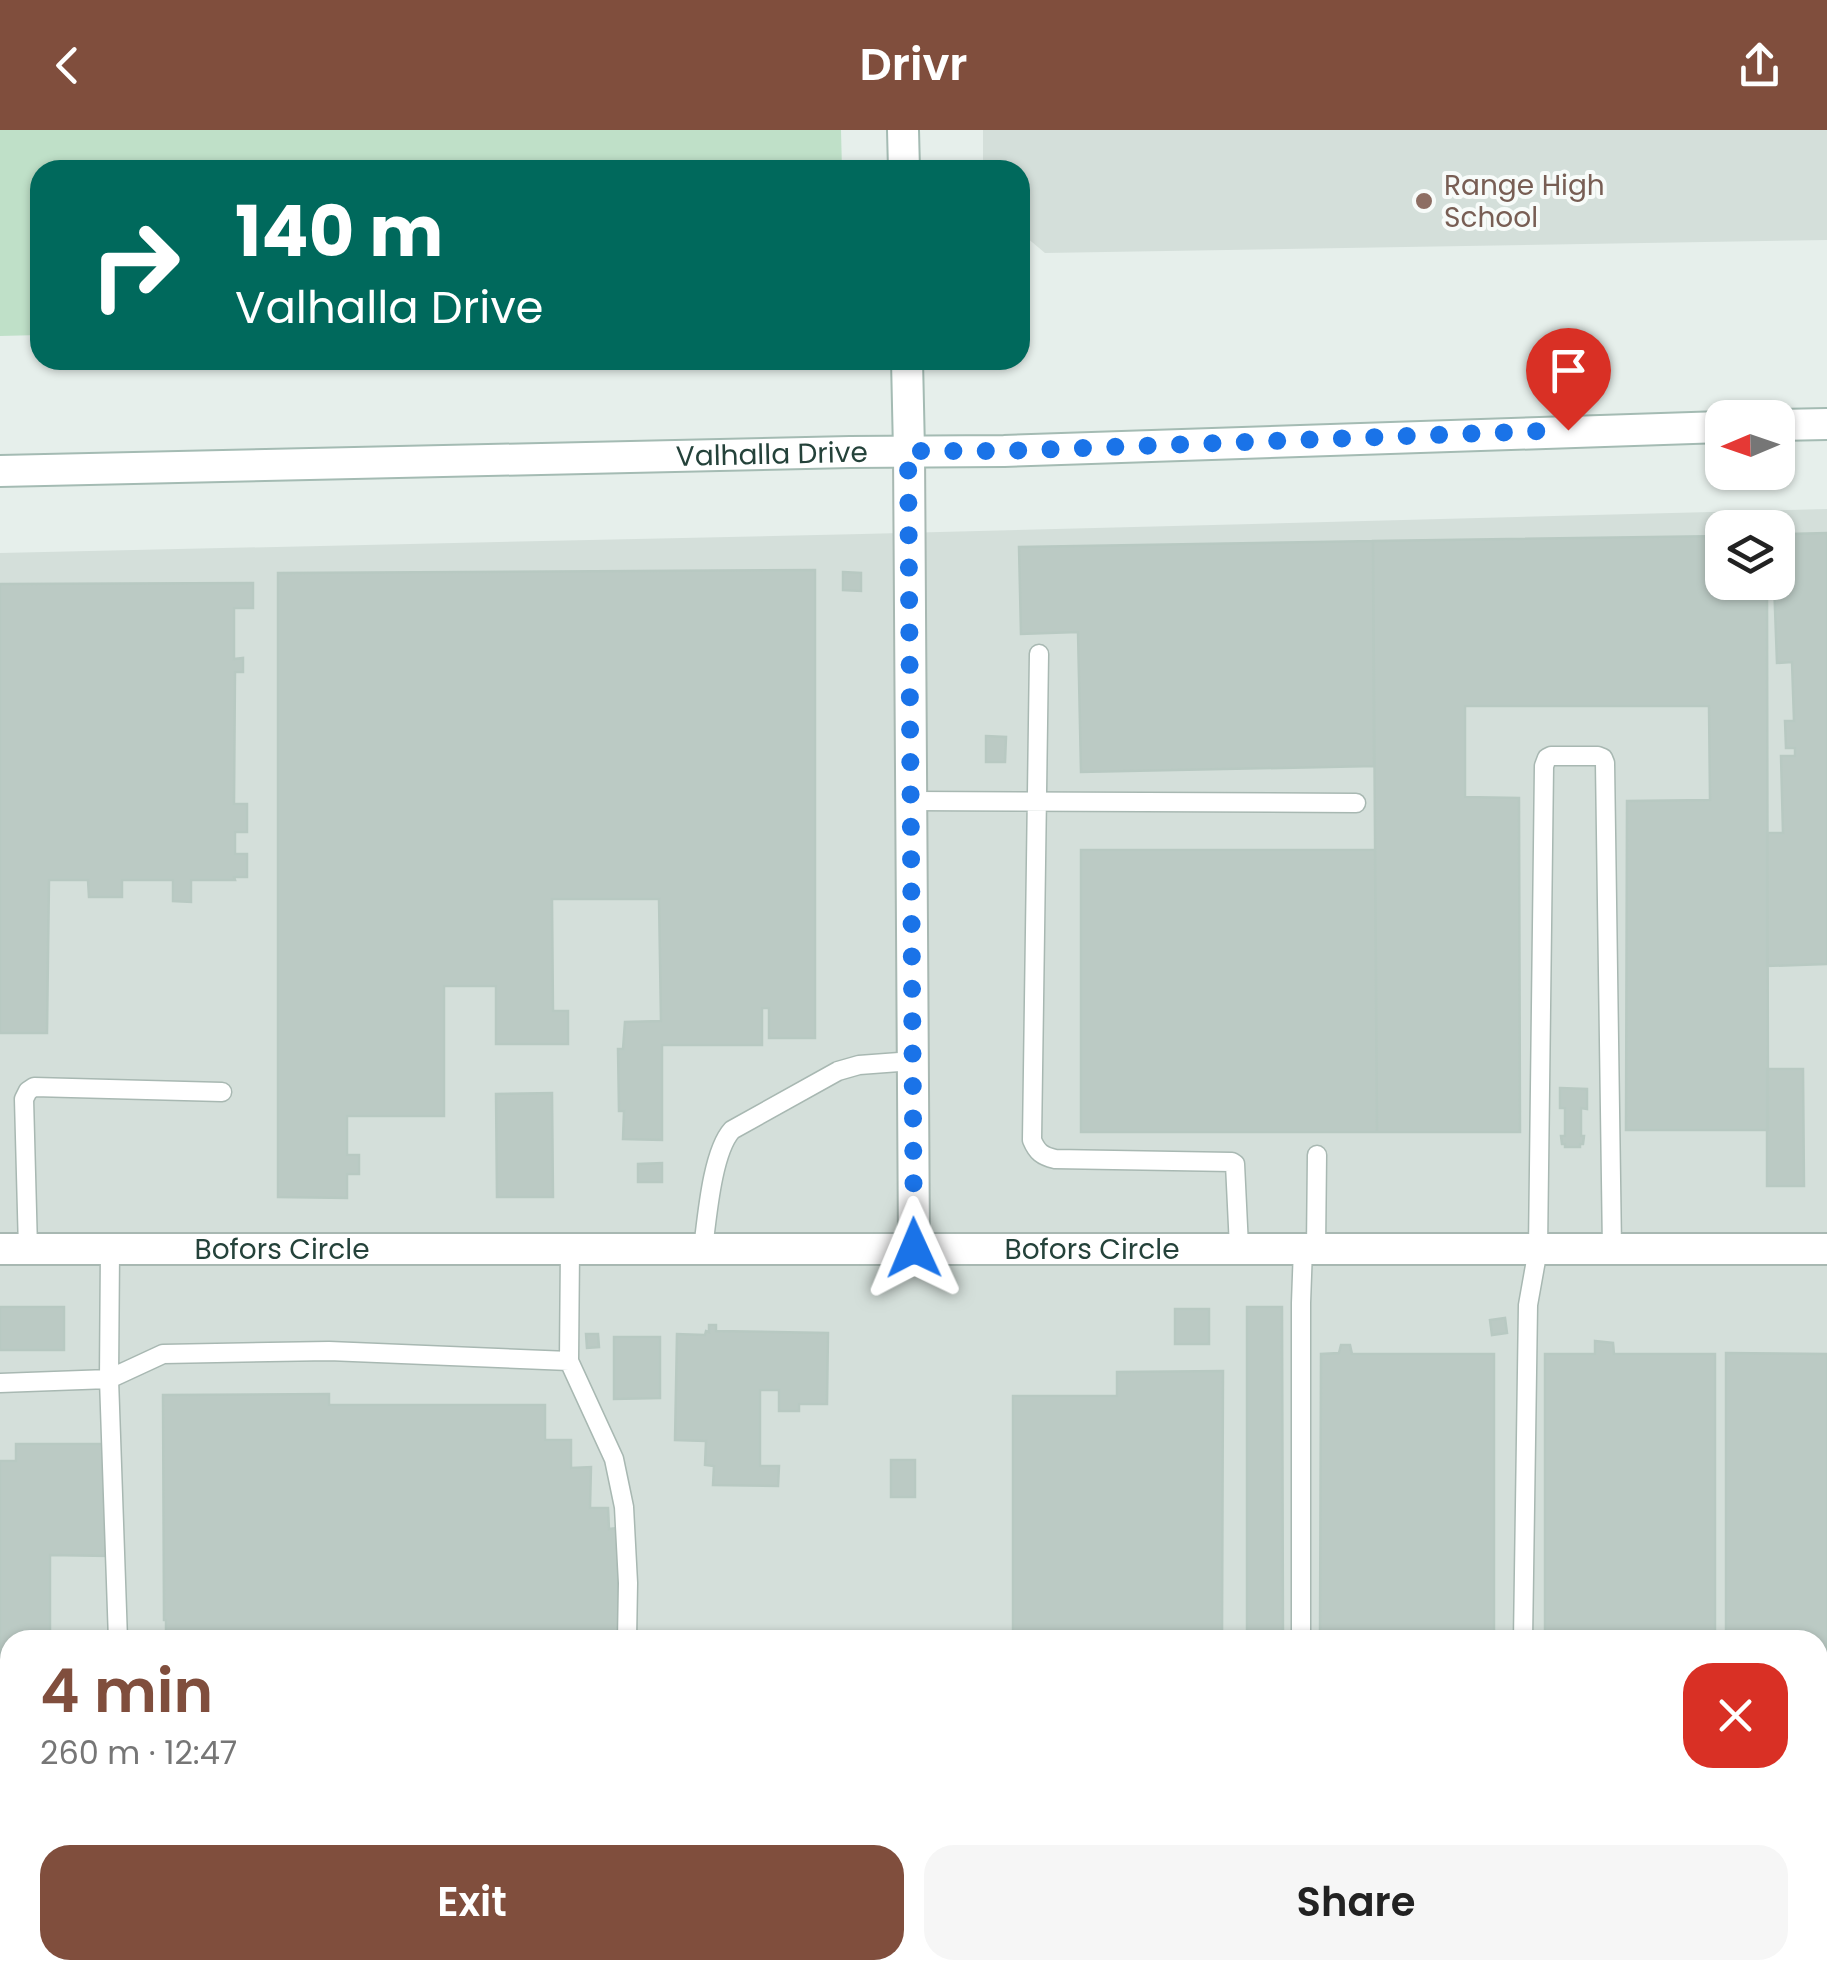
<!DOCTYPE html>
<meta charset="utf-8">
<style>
:root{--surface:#fff;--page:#f6f6f6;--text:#222;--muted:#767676;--accent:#804e3d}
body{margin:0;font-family:Poppins,sans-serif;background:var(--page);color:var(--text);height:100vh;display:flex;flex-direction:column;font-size:38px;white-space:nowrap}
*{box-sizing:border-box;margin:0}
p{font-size:32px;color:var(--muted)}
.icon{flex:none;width:55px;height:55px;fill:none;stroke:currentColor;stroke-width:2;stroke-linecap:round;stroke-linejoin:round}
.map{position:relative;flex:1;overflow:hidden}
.sheet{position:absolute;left:0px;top:1500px;width:1828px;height:350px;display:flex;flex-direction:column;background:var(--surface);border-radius:30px 30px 0 0;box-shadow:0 2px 8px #0004}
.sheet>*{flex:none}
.banner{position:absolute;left:30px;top:30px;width:1000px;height:210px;border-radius:30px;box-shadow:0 2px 8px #0004;background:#00695c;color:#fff;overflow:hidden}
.needle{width:65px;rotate:268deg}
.buttons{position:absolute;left:1705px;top:270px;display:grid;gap:20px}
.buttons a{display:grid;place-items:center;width:90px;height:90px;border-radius:20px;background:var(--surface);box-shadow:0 2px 8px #0004;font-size:50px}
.pin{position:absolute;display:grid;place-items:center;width:85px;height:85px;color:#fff;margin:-102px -42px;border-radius:50% 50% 50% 0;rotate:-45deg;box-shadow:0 0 10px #0007}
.pin .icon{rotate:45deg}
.me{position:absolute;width:110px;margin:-55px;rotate:359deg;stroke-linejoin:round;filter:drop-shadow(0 0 8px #0008)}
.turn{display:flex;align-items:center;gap:35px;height:210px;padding:0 40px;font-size:45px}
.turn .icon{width:130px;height:130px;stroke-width:2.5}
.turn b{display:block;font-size:70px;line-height:85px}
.round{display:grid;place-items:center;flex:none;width:105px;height:105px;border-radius:30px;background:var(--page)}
.headline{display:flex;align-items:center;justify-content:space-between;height:170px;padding:0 40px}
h1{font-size:60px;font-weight:600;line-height:75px;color:var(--accent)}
.button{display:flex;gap:20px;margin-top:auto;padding:20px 40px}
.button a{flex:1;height:115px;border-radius:30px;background:var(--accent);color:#fff;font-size:40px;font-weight:600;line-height:115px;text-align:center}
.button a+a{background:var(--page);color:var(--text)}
header{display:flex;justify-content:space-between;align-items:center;height:130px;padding:0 40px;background:var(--accent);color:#fff;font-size:45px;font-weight:600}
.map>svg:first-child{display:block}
.built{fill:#d4dfda;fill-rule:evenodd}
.green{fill:#bfe0c8}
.building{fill:#bbcac4;stroke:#b8c9c2;stroke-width:2.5}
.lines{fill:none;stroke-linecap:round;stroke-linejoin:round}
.lane-casing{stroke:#a8b8b2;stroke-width:21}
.street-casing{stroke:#a8b8b2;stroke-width:34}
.secondary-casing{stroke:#a4bbb3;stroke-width:34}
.lane{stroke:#fff;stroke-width:18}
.street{stroke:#fff;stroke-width:30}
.secondary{stroke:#fff;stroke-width:30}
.rail{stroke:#5f7d75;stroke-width:8;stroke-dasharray:20 10;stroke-linecap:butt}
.route{stroke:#1a73e8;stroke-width:18;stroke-dasharray:0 32.4}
.education-dot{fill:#8d6e63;stroke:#f7fbf9;stroke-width:4}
.labels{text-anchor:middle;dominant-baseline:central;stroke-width:8;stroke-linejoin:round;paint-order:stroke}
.education-label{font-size:28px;fill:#785e54;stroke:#f7fbf9;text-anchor:start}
.street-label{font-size:28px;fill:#24423a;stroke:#f7fbf9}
</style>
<header><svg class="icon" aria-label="back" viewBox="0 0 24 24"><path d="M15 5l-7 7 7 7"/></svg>Drivr<svg class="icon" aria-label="share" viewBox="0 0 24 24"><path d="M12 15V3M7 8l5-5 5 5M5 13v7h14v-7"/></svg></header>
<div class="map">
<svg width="1827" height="1850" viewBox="0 0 1827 1850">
<rect width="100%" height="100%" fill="#e6efeb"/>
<path class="built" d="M983 0H1827V110L1045 123 1020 102V40H983Z
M1827 379V1850H0V423L862 404ZM1722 398H1778V452H1722ZM10 1510H1818V1840H10Z"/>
<path class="green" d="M0 0H841L842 40H40V205L0 206Z"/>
<path class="building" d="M1827 403V834L1767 836V703H1783L1781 626H1795V618H1786L1785 591H1794L1792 532 1777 533 1774 452H1778V447H1790L1789 404Z
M1722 406V452H1767L1768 1000H1626L1627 671 1710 670 1709 576H1465V667L1519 668 1520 1002H1377L1373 411Z
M1373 411 1374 636 1081 642 1078 502 1021 504 1019 417Z
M815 440V908H769V878H762V915H662V1010L623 1009 624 981H619L618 919H623L625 892 661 891 659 769H552L553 881H568V914H496V856H444V986H347V1025H359V1044H347V1068L278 1067V443Z
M843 442 861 443V461L843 460Z
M253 453V478H234V529L243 528V542H235L234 674H247V702H235V724H247V747H234L235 750H191V772L173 771V750H122V767H89L88 750H49L47 903H0V454Z
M986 606 1006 607 1005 632H986Z
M1081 720H1375L1377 1002H1081Z
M1767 939H1803L1804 1056H1767Z
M1560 958 1587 959V979L1581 978V1006H1584L1583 1014H1580V1017H1565V1014H1562L1561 1006H1565V978H1560Z
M552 963 553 1067H497L496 964Z
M662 1033V1052H638V1034Z
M0 1177H64V1220H0Z
M1247 1177H1282L1283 1510H1247Z
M1175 1179H1209V1214H1175Z
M1505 1188 1507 1203 1492 1205 1490 1190Z
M709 1195H716V1201L828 1203 827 1274H799V1281H779V1260H760V1336H779L778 1356 713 1355 714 1336 705 1335 706 1311 675 1310 677 1204 705 1205 706 1201 709 1202Z
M586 1204H598L599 1217 587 1218Z
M614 1207H660V1268L614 1269Z
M1595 1211 1613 1213 1614 1224H1715V1510H1545V1224H1595Z
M1341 1215H1350L1352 1224H1494V1510H1320L1321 1224 1339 1223Z
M1726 1223 1827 1224V1798H1818V1510H1726Z
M1223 1241 1222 1510H1013V1266H1117V1242Z
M329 1264V1275H545V1310H571V1338L591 1337 590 1378H608L609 1399 618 1398V1504L571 1503V1510H166V1490H164L163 1265Z
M16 1314H108V1426L50 1425V1510H10V1807H0V1331H16Z
M891 1330H915V1367H891Z"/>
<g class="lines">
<g class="lane-casing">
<path id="lane" d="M1039 524 1032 1010C1037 1022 1042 1026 1055 1029L1232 1032 1235 1034 1239 1117
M911 671 1356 673
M1316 1118 1317 1025
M28 1119 24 969 28 961 34 957 222 962
M703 1119C707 1088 712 1022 732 1000L838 941 859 935 913 931
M110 1120 109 1249 163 1224 329 1221 569 1231 614 1329 624 1377 628 1453 627 1510
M569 1231 570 1119
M0 1253 109 1249 118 1510
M1301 1510V1173L1303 1118
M1523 1510 1528 1175 1538 1119 1544 636 1547 628 1551 626H1598L1603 628 1605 633 1612 1119
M1818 1819H1827"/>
</g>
<g class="street-casing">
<g id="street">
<path d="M909 321 914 1118"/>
<path id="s1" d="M0 1119H1827"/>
</g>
</g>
<g class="secondary-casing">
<g id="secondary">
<path d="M903 0 904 40"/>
<path d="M907 230 909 321"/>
<path d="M1778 295 1827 294"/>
<path id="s2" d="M0 341 850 322 1004 321 1722 297"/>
</g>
</g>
<use href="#lane" class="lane"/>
<use href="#street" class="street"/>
<use href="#secondary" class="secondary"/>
<path class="rail" d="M1415 1840 1494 1850"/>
</g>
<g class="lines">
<path class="route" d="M914 1118 908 321H1004L1568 300"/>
</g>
<circle class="education-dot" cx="1424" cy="71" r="10"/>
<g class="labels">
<g class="education-label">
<text x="1444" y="55">Range High<tspan x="1444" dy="32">School</tspan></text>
</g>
<g class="street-label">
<text stroke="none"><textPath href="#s2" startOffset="772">Valhalla Drive</textPath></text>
<text stroke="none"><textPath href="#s1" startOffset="1092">Bofors Circle</textPath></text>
<text stroke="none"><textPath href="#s1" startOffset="282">Bofors Circle</textPath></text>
</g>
</g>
</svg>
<div class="buttons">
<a><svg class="needle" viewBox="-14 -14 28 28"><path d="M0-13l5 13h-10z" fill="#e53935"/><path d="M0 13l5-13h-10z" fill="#767676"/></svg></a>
<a><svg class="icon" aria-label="layers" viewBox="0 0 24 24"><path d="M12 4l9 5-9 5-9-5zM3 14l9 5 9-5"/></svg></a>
</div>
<div class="pin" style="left:1568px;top:300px;background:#d93025"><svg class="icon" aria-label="arrive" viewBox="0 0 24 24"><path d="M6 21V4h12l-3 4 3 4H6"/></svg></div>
<svg class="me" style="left:914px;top:1118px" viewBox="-20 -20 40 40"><path d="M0-17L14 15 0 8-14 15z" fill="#1a73e8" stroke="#fff" stroke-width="4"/></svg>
<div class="banner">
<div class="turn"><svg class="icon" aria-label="right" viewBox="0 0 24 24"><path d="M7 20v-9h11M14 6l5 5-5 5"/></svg><div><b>140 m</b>Valhalla Drive</div></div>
</div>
<section class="sheet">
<div class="headline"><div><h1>4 min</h1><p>260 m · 12:47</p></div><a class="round" style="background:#d93025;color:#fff"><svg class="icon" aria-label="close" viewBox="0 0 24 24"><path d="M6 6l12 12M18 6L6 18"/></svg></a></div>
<div class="button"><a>Exit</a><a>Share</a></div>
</section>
</div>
